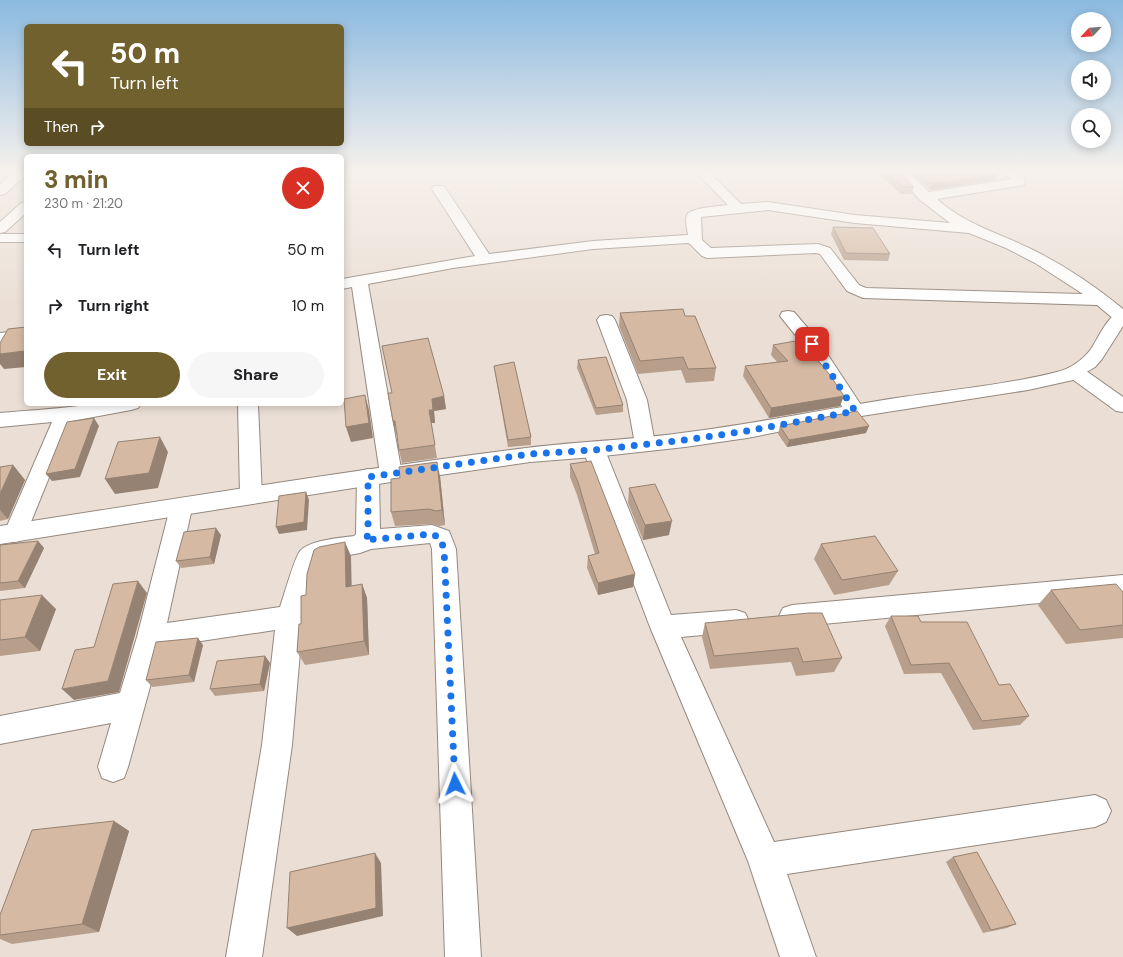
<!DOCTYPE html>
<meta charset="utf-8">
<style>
:root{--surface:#fff;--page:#f6f6f6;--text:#202124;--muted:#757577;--accent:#71612e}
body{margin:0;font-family:"DM Sans",sans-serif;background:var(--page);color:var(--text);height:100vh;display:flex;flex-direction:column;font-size:15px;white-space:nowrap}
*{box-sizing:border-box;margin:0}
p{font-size:13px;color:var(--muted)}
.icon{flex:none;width:22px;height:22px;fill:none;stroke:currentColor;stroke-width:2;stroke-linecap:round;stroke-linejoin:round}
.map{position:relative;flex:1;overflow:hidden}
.sheet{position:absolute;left:24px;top:154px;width:320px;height:252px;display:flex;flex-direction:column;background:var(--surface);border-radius:6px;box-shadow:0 2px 10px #0003}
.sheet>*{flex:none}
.top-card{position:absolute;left:24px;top:24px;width:320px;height:122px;border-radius:6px;box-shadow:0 2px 10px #0003;background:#71612e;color:#fff;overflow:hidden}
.needle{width:26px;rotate:244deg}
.controls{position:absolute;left:1071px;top:12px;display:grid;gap:8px}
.controls a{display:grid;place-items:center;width:40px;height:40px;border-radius:50%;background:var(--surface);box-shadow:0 2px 10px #0003;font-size:20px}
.pin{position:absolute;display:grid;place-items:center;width:34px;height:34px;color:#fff;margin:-17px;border-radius:8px;box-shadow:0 2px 6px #0006}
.me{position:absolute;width:44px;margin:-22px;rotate:357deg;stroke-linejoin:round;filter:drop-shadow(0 0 3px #0008)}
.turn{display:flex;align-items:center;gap:14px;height:84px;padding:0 20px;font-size:18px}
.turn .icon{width:52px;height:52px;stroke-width:2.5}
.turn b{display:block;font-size:28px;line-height:34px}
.then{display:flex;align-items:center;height:38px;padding:0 20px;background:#0003;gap:8px;font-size:15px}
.round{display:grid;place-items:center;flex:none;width:42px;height:42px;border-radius:21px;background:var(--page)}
.head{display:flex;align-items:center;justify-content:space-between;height:68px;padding:0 20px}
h1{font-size:24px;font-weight:800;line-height:30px;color:var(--accent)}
.button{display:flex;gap:8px;margin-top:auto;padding:8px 20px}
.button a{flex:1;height:46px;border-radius:24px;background:var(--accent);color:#fff;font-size:16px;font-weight:800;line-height:46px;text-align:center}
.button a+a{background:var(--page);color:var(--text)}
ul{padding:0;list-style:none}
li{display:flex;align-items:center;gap:12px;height:56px;padding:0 20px}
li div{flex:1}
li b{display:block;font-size:15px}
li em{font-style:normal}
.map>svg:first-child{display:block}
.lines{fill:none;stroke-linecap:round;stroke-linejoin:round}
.street-casing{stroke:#94887f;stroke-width:2}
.secondary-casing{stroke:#94887f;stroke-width:2}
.street{fill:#fff;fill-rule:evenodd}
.secondary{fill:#fff;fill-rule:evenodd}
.wall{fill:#b79f8c}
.shaded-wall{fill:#958272}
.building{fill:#d5b9a3;stroke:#958272}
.route{stroke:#1a73e8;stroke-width:7;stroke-dasharray:0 12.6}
</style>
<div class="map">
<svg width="1123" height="957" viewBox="0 0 1123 957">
<rect width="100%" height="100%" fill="#ebdfd5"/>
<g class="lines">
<g class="street-casing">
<path id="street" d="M14 172H26V175L5 194 0 195V184Z
M696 172H709L741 204 768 202 855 215 950 223 920 200 894 172H908L929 192 1011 179 1002 172H1017L1025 179 1024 185 937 199C964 224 999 233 1031 249 1064 265 1095 286 1123 309V321L1115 320 1097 305 863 298 847 291 820 254 816 253 707 258 702 256 690 244 688 243 593 249 453 268 368 284 402 474 399 480 391 482 383 480 380 474 352 287 342 289V279L475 256 432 189 434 186H444L489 254 593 241 688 235C687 229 685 220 687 215 689 208 721 206 728 205ZM768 210 855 223 969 233 1006 248 1035 263 1083 294 866 288 859 285 830 248 818 244 711 248 702 240 701 217Z
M26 202V213L5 232 0 233V222L21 203Z
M0 234H26V242H0Z
M788 311 794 312 818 340 865 411 862 416 855 417 848 416 805 347 780 316 782 312Z
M606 315 612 316 615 320 647 400 655 444 652 449 645 451 638 449 635 444 627 400 597 320 600 316Z
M26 330V340L0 343V333Z
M1075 366 1082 368 1123 397V412L1116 411 1068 376 1066 372 1068 368Z
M93 404H141L138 408 131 410 72 421 24 539 16 542 8 539 4 533 52 422 0 427V413C31 410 62 409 93 404Z
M238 404H258L262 496 259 502 251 504 243 502 240 496Z
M594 443 601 445 605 450 671 615 736 610 745 613 749 621 745 629 736 632 681 637 774 842 1095 795 1106 800 1111 811 1106 822 1095 827 787 874 816 957H780L748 861 650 627 583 450 587 445Z
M368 469 376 471 379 477 380 529 432 525 449 531 456 549 481 957H445L432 549 430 543 371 549 360 553 324 560 319 564 303 617 292 745 262 957H226L262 745 275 630 161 647 128 767 124 778 113 782 102 778 98 767 111 723 0 744V716L120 693 137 637 170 508 173 502 181 499 189 502 192 508 167 623 280 607C284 596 294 559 300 551 310 540 339 538 354 536L356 534 357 477 360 471Z
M1123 575V595L792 627 783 624 779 616 783 608 792 605Z"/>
</g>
<g class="secondary-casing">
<path id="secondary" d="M1123 310V326L1102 359 1095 367 1073 380 1028 390 855 417 747 438 685 447 594 457 530 462 391 482 0 544V526C175 499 350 470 526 448 580 441 634 440 689 432 758 423 827 409 896 398 949 390 1005 385 1057 372 1070 369 1083 360 1091 349 1099 337 1108 314 1123 310Z"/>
</g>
<use href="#street" class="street"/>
<use href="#secondary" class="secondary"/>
</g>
<path class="wall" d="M877 172H900L914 187 912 194H901Z
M910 172H995L998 174 995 180 930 190Z
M833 227 890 254 888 261 844 260 831 234Z
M620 313 685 316 716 368 714 381 686 383 681 370 638 374 619 326Z
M773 345 840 406 769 418 743 376 745 366 777 362 771 355Z
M578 360 623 405V412L596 415 577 368Z
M494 366 531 437V445L508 447 495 373Z
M444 396 446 409 434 411 435 423H431L437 458 402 463 399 450Z
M780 426 866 433 787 447 778 434Z
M570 464 635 574 633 587 598 595 587 568 588 556 595 554 577 495 570 477Z
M13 465 25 480 8 519 0 521V467Z
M440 476 445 525 439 526 432 524 395 526 391 512Z
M629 488 669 535 643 540 628 503Z
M221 535 214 564 181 568 176 561Z
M38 541 44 548 25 588 0 591V545Z
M821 544 898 571 889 585 834 595 814 559Z
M351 556V586L362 584 367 598 369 655 305 665 297 652 301 624 306 595Z
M1051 590 1123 592V638L1066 644 1038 605Z
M0 600 56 609 40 651 0 656Z
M891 616 921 622 999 685 1029 716 1020 725 973 730 941 673 904 674 885 626Z
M705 623 842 658 834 672 796 676 791 662 710 669 702 637Z
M203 645 194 682 152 687 146 680Z
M265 656 270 663 264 691 215 696 210 689Z
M114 821 129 831 99 932 12 944 0 939V915Z
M953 857 1016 924 1007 928 983 933 946 862Z"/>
<path class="shaded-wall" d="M998 174 995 180 930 190 932 184Z
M26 350V367L4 369 0 364V354Z
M365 395 369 410 373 438 351 442 346 427Z
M444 396 446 409 434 411 435 423H431L437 458 429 410 432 399Z
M844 396 840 406 769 418 771 408Z
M94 418 99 426 80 477 52 481 46 474Z
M393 421H395L396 434Z
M869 426 866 433 787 447 789 440Z
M160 437 168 452 158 488 115 494 105 479Z
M437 462 440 476 445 525 442 510Z
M13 465 25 480 8 519 0 510V494Z
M306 492 309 500 307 530 279 534 276 527Z
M672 521 669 535 643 540 645 525Z
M216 528 221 535 214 564 210 557Z
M38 541 44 548 25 588 18 581Z
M345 542 351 556 352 602 346 587Z
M635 574 633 587 598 595V583Z
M138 581 147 593 119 692 74 700 62 689 108 681Z
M362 584 367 598 369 655 364 641Z
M42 595 56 609 40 651 25 637Z
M198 638 203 645 194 682 189 675Z
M265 656 270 663 264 691 260 684Z
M114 821 129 831 99 932 82 924Z
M375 853 381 863 383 916 297 936 287 928Z"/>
<path class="building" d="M886 172H900L914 187H904Z
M919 172H995L998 174 932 184Z
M833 227 873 228 890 254 846 253Z
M683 309 685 316H695L716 368 688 369 683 357 640 361 620 313Z
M26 327V350L25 351 0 354V343L8 329Z
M428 338 444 396 432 399 433 410H429L435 445 399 450 395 421H393L388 393H392L382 346Z
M801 340 830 375 844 396 771 408 745 366 788 361 773 345Z
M606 357 623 405 596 408 578 360Z
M514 362 531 437 508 440 494 366Z
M365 395 369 423 346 427 344 399Z
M857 411 869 426 789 440 780 426Z
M94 418 75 469 46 474 67 422Z
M160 437 149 473 105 479 118 442Z
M591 461 635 574 598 583 588 556 599 553 578 482 570 464Z
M437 462 442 510 436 511 429 509 391 512V479L400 478 399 467Z
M13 465 0 494V467Z
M655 484 672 521 645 525 629 488Z
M306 492 304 522 276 527 279 496Z
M216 528 210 557 176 561 184 532Z
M875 536 898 571 842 580 821 544Z
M38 541 18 581 0 583V545Z
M345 542 346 587 362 584 364 641 297 652 299 624H301V596L306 595 307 574 314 550 319 547Z
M138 581 108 681 62 689 75 650 94 647 113 584Z
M1116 584 1123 592V625L1080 630 1051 590Z
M42 595 25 637 0 640V600Z
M809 613H822L842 658 803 662 798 648 714 656 705 623Z
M891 616H918L921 622H967L999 685 1010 684 1029 716 982 721 949 663 911 665Z
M198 638 189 675 146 680 156 642Z
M265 656 260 684 210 689 217 661Z
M114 821 82 924 0 935V915L32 830Z
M977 852 1016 924 991 930 953 857Z
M375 853 376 908 287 928 290 872Z"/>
<linearGradient id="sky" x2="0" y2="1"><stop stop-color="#8bbae0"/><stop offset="0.56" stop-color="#f6f1ec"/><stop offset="1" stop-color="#f6f1ec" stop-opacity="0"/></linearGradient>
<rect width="1123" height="306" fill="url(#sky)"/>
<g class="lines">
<path class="route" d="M455 784 444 549 440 538 432 534 365 540 368 535V477L530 454 594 450 685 440 747 431 855 411 812 344"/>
</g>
</svg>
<div class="controls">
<a><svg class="needle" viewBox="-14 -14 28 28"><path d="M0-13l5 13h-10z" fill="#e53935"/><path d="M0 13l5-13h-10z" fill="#757577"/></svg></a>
<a><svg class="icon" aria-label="sound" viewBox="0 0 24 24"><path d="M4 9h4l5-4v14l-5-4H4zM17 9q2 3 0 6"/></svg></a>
<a><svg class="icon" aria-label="search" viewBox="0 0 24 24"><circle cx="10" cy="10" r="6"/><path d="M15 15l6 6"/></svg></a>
</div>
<div class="pin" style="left:812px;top:344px;background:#d93025"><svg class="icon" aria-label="arrive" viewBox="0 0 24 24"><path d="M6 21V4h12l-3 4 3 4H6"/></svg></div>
<svg class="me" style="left:455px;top:784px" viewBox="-20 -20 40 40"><path d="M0-17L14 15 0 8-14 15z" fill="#1a73e8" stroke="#fff" stroke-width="4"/></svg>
<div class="top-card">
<div class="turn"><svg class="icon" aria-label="left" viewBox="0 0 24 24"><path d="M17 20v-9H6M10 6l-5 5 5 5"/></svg><div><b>50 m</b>Turn left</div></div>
<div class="then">Then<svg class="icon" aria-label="right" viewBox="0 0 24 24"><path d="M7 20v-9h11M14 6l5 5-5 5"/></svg></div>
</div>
<section class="sheet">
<div class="head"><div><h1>3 min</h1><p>230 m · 21:20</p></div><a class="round" style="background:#d93025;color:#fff"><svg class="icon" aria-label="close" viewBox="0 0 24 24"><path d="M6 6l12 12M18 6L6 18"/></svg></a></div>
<ul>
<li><svg class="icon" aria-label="left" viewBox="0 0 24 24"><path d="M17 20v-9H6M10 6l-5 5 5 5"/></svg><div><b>Turn left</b></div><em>50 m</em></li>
<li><svg class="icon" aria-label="right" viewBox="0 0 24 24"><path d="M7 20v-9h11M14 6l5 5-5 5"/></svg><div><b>Turn right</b></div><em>10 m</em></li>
</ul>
<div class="button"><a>Exit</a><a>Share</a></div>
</section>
</div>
